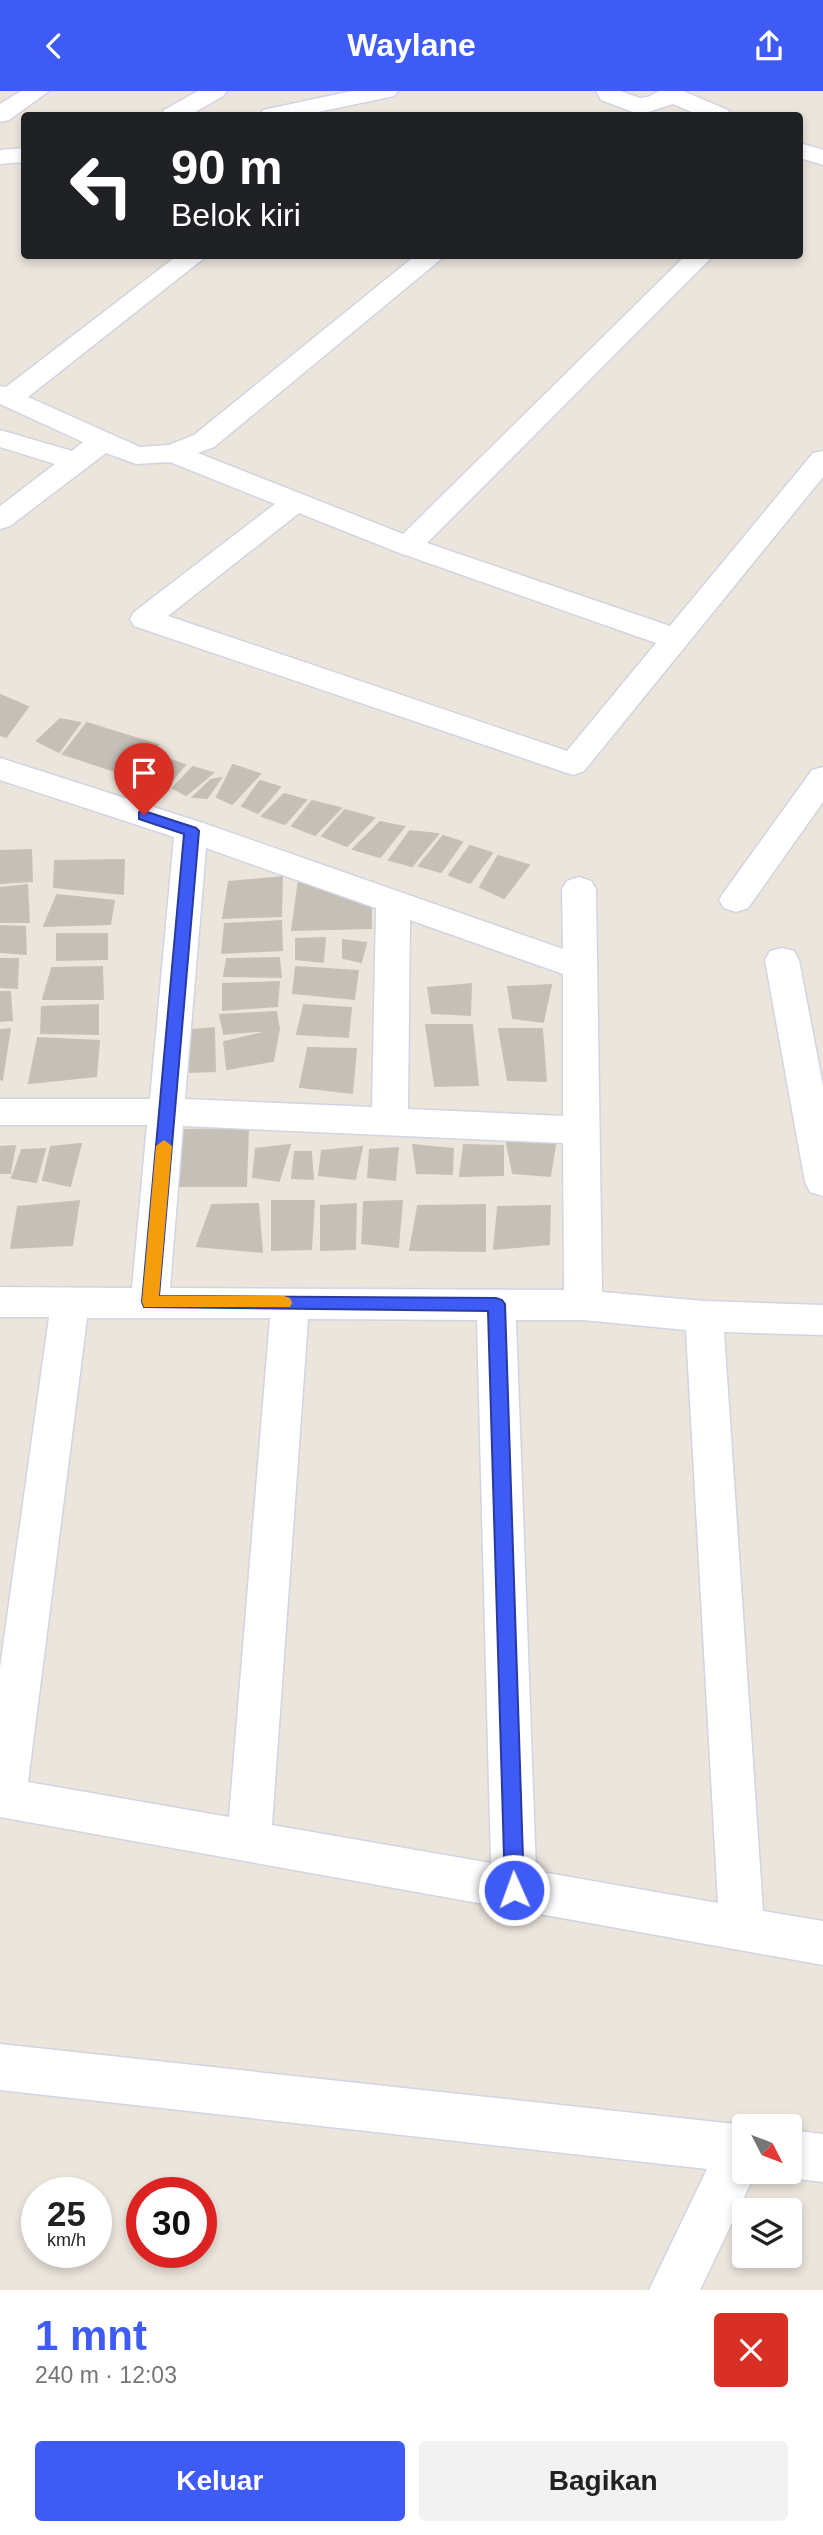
<!DOCTYPE html>
<html lang="id">
<meta charset="utf-8">
<style>
:root{--surface:#fff;--page:#f2f2f2;--text:#222;--muted:#767676;--accent:#3e5bf6}
body{margin:0;font-family:Helvetica,sans-serif;background:var(--page);color:var(--text);height:100vh;display:flex;flex-direction:column;font-size:26px;white-space:nowrap}
*{box-sizing:border-box;margin:0}
p{font-size:23px;color:var(--muted)}
.icon{flex:none;width:38px;height:38px;fill:none;stroke:currentColor;stroke-width:2;stroke-linecap:round;stroke-linejoin:round}
.map{position:relative;height:2199px;overflow:hidden}
.drawer{display:flex;flex-direction:column;background:var(--surface);flex:1}
.drawer>*{flex:none}
.banner{position:absolute;left:21px;top:21px;width:782px;height:147px;border-radius:7px;box-shadow:0 4px 10px #0003;background:#202124;color:#fff;overflow:hidden}
.needle{width:46px;rotate:132deg}
.fabs{position:absolute;left:732px;top:2023px;display:grid;gap:14px}
.fabs a{display:grid;place-items:center;width:70px;height:70px;border-radius:7px;background:var(--surface);box-shadow:0 4px 10px #0003;font-size:35px}
.speed{position:absolute;left:21px;top:2086px;display:flex;gap:14px;font-size:35px;font-weight:700;text-align:center}
.speed>*{display:grid;place-content:center;width:91px;height:91px;border-radius:50%;background:var(--surface);box-shadow:0 4px 10px #0003;line-height:1}
.speed small{font-size:18px;font-weight:400}
.speed .limit{border:10px solid #d22;background:#fff;color:#111}
.pin{position:absolute;display:grid;place-items:center;width:60px;height:60px;color:#fff;margin:-72px -30px;border-radius:50% 50% 50% 0;rotate:-45deg;box-shadow:0 0 7px #0007}
.pin .icon{rotate:45deg}
.me{position:absolute;width:77px;margin:-38px;rotate:358deg;stroke-linejoin:round;filter:drop-shadow(0 0 5px #0008)}
.turn{display:flex;align-items:center;gap:24px;height:147px;padding:0 35px;font-size:32px}
.turn .icon{width:91px;height:91px;stroke-width:2.5}
.turn b{display:block;font-size:49px;line-height:60px}
.round{display:grid;place-items:center;flex:none;width:74px;height:74px;border-radius:7px;background:var(--page)}
.summary{display:flex;align-items:center;justify-content:space-between;height:119px;padding:0 35px}
h1{font-size:42px;font-weight:800;line-height:52px;color:var(--accent)}
.cta{display:flex;gap:14px;margin-top:auto;padding:14px 35px}
.cta a{flex:1;height:80px;border-radius:7px;background:var(--accent);color:#fff;font-size:28px;font-weight:800;line-height:80px;text-align:center}
.cta a+a{background:var(--page);color:var(--text)}
header{display:flex;justify-content:space-between;align-items:center;height:91px;padding:0 35px;background:var(--accent);color:#fff;font-size:32px;font-weight:800}
.map>svg:first-child{display:block}
.building{fill:#c4bfb7;stroke:#c7c1b5;stroke-width:2}
.lines{fill:none;stroke-linecap:round;stroke-linejoin:round}
.street-casing{stroke:#d1d4e2;stroke-width:3}
.street{fill:#fff;fill-rule:evenodd}
.route{fill:#3e5bf6;stroke:#283ba0;stroke-width:2}
.slow{fill:#f59e0b}
</style>
<header><svg class="icon" aria-label="back" viewBox="0 0 24 24"><path d="M15 5l-7 7 7 7"/></svg>Waylane<svg class="icon" aria-label="share" viewBox="0 0 24 24"><path d="M12 15V3M7 8l5-5 5 5M5 13v7h14v-7"/></svg></header>
<div class="map">
<svg width="823" height="2199" viewBox="0 0 823 2199">
<rect width="100%" height="100%" fill="#ebe5dc"/>
<path class="building" d="M0 604 28 616 6 646 0 644Z
M60 628 80 632 59 661 37 650Z
M87 632 158 654 130 685 63 663Z
M163 666 185 674 167 695 138 688Z
M233 674 260 683 232 713 217 706Z
M193 676 213 682 186 704 173 697Z
M221 687 207 707 193 706 211 689Z
M260 690 280 696 258 722 242 715Z
M284 703 306 709 285 733 262 725Z
M312 710 341 717 315 744 292 735Z
M345 719 374 727 347 755 322 745Z
M380 731 404 736 380 766 353 758Z
M410 740 438 743 412 775 389 769Z
M443 745 462 751 441 781 419 775Z
M470 755 492 762 470 792 449 784Z
M31 759 32 790 0 792V760Z
M498 765 529 774 504 807 480 796Z
M124 769 123 803 54 796 55 770Z
M282 786 281 825 223 827 229 791Z
M299 788 371 814V837L292 839Z
M27 794 29 831H0V797Z
M57 804 114 810 110 833 44 835Z
M281 830 282 859 222 862 225 833Z
M0 835 25 836 26 863 0 861Z
M57 843H107V868L57 869Z
M325 847 323 871 296 868V848Z
M343 849 366 852 361 871 343 867Z
M279 867 281 886 224 885 227 868Z
M0 868H18L17 897 0 896Z
M102 876 103 908H43L52 877Z
M296 876 358 880 354 908 293 902Z
M279 891 277 915 223 919V893Z
M471 893 470 924 432 922 428 897Z
M551 894 543 931 513 927 508 896Z
M0 901H10L12 929 0 930Z
M98 914V943L41 942 42 916Z
M304 914 351 917 348 946 297 943Z
M276 921 279 938 224 943 220 924Z
M426 934H472L478 994 435 995Z
M214 937 215 980 190 981V939Z
M10 938 2 989 0 988V939Z
M279 938 273 970 227 978 224 951Z
M499 938H542L546 990 508 989Z
M38 947 99 950 96 985 29 992Z
M308 957 356 958 352 1002 300 996Z
M248 1038 246 1095H177L181 1039Z
M506 1048 556 1049 550 1085 513 1082Z
M81 1053 70 1095 43 1089 51 1056Z
M290 1054 279 1090 253 1086 256 1058Z
M413 1054 453 1058 452 1083 417 1082Z
M464 1054 503 1055V1084L460 1085Z
M15 1055 10 1082H0V1056Z
M362 1056 355 1088 319 1084 322 1060Z
M398 1057 395 1089 368 1086 370 1059Z
M45 1058 36 1091 12 1087 22 1059Z
M295 1061H311L313 1088 292 1087Z
M79 1110 72 1154 11 1157 18 1116Z
M272 1110H314L311 1158 272 1159Z
M402 1110 398 1156 362 1152 364 1111Z
M258 1113 262 1161 197 1155 212 1114Z
M356 1113 355 1158 321 1159V1115Z
M485 1114V1160L410 1159 418 1115Z
M550 1115 549 1153 494 1158 498 1116Z"/>
<g class="lines">
<g class="street-casing">
<path id="street" d="M21 0H49L9 29 0 31V13Z
M198 0H227L223 5 190 24H161L164 19Z
M352 0H398L394 5 304 24H260L263 19Z
M596 0H620L640 7 648 6 659 0H683L728 19 731 24H699L673 13 648 21H633L601 9Z
M800 52 823 59V74L800 67Z
M24 57V71L0 73V59Z
M178 164H208L28 306 140 356 169 354 194 344 416 164H446L214 356 198 362 403 443 686 164H714L427 452 670 535 813 362 823 360V386L584 680 573 684 134 535 130 528 134 521 275 413 170 371 136 373 106 362 10 435 0 438V415L55 373 0 356V339L72 360 83 351 0 313V295L6 296ZM299 422 397 461 656 552 567 660 168 525Z
M0 667 203 732 563 858 562 798 567 790 579 786 591 790 596 798 602 1201 704 1210 823 1214V1244L724 1241 763 1820 823 1830V1874L0 1726V1577L49 1226H0V1196L132 1197 147 1034H0V1008H150L174 746 0 689ZM206 757 376 817 372 1016 185 1008ZM410 829 563 883V1025L408 1018ZM183 1035 563 1052 564 1199 170 1197ZM87 1227H270L229 1726 28 1691ZM308 1228 477 1229 491 1772 272 1734ZM516 1229H583L686 1239 718 1812 536 1780Z
M823 676V711L748 817 736 821 724 817 719 809 724 801 812 679Z
M782 857 794 860 799 869 823 995V1105L810 1101 805 1091 765 869 770 860Z
M0 1953 744 2034 747 2035H744V2081H756L700 2199H649L707 2078 0 1999Z
M789 2039 823 2043V2091L789 2087 774 2081H789Z"/>
</g>
<use href="#street" class="street"/>
</g>
<path class="route" d="M144 720 196 737 199 740 159 1205 496 1207 502 1209 505 1213 524 1799 521 1806 514 1808 508 1806 505 1799 488 1220 144 1216 142 1211 184 743 139 728V721Z"/>
<path class="slow" d="M164 1049 172 1055 159 1205H284L290 1207 292 1212 290 1216H144L142 1211 156 1055Z"/>
</svg>
<div class="fabs">
<a><svg class="needle" viewBox="-14 -14 28 28"><path d="M0-13l5 13h-10z" fill="#e53935"/><path d="M0 13l5-13h-10z" fill="#767676"/></svg></a>
<a><svg class="icon" aria-label="layers" viewBox="0 0 24 24"><path d="M12 4l9 5-9 5-9-5zM3 14l9 5 9-5"/></svg></a>
</div>
<div class="speed"><div>25<small>km/h</small></div><div class="limit">30</div></div>
<div class="pin" style="left:144px;top:724px;background:#d93025"><svg class="icon" aria-label="arrive" viewBox="0 0 24 24"><path d="M6 21V4h12l-3 4 3 4H6"/></svg></div>
<svg class="me" style="left:514px;top:1799px" viewBox="-20 -20 40 40"><circle r="17" fill="#3e5bf6" stroke="#fff" stroke-width="3"/><path d="M0-11L8 9 0 5-8 9z" fill="#fff"/></svg>
<div class="banner">
<div class="turn"><svg class="icon" aria-label="left" viewBox="0 0 24 24"><path d="M17 20v-9H6M10 6l-5 5 5 5"/></svg><div><b>90 m</b>Belok kiri</div></div>
</div>
</div>
<section class="drawer">
<div class="summary"><div><h1>1 mnt</h1><p>240 m · 12:03</p></div><a class="round" style="background:#d93025;color:#fff"><svg class="icon" aria-label="close" viewBox="0 0 24 24"><path d="M6 6l12 12M18 6L6 18"/></svg></a></div>
<div class="cta"><a>Keluar</a><a>Bagikan</a></div>
</section>
